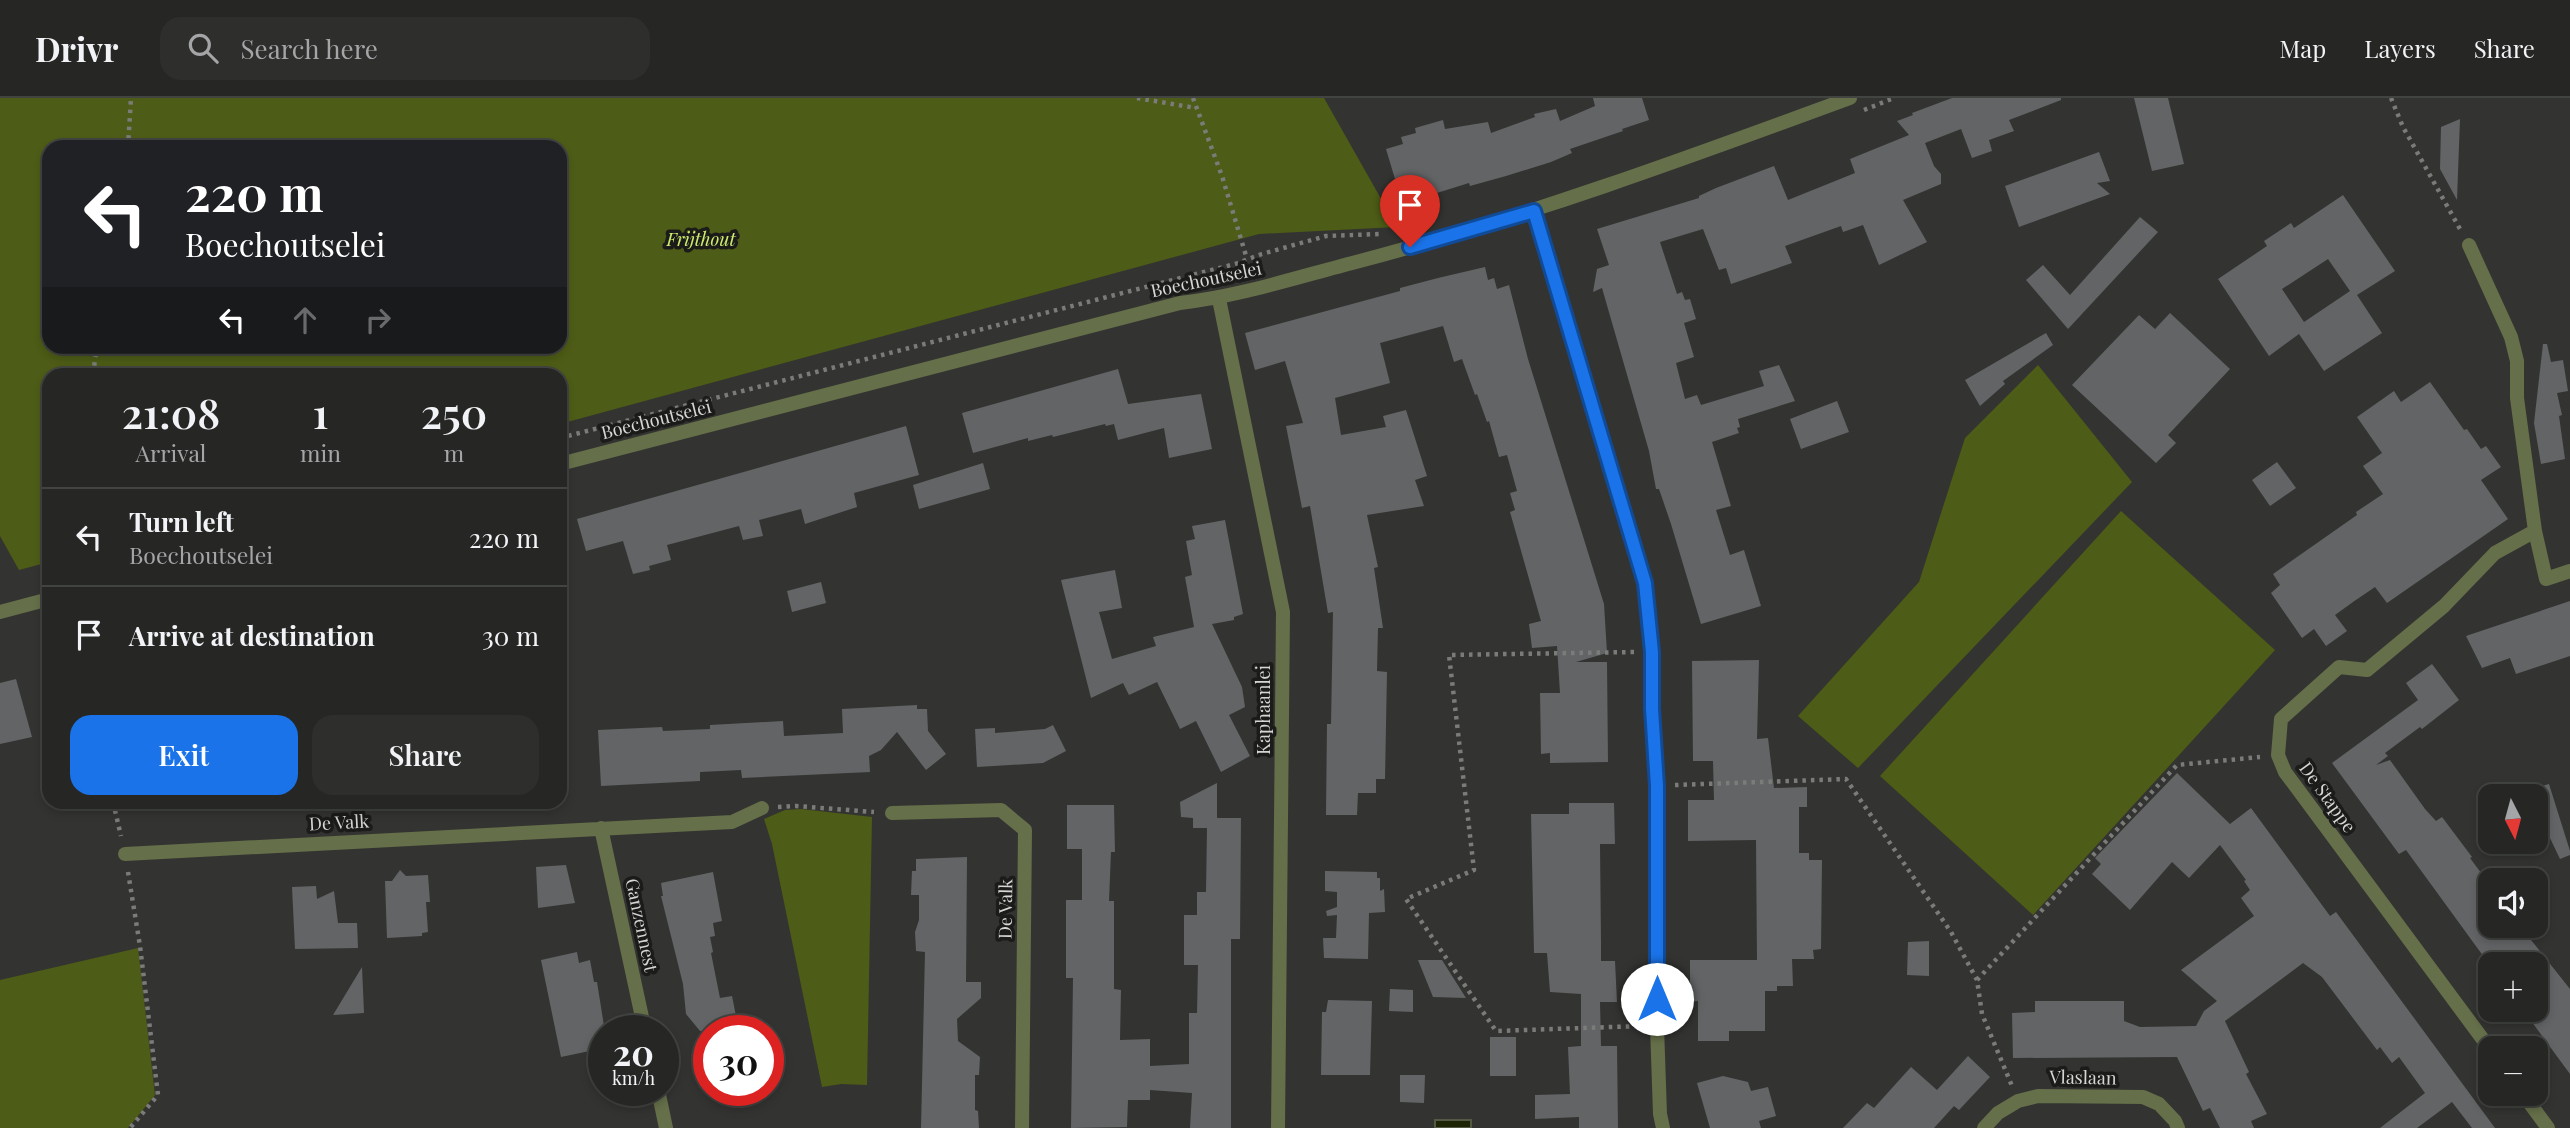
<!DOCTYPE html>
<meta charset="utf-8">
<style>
:root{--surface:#262725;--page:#2e2f2d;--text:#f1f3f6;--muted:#a4a5a7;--line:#424442;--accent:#1a73e8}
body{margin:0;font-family:"Playfair Display",serif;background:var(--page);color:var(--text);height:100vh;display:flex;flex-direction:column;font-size:26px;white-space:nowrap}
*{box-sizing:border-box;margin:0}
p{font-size:23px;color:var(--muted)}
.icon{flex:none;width:38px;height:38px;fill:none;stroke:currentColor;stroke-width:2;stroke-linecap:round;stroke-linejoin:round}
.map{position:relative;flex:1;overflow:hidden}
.drawer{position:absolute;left:42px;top:270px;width:525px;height:441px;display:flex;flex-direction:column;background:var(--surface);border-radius:21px;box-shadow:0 4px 10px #0003,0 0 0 2px var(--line)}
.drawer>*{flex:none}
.guide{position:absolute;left:42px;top:42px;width:525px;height:214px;border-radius:21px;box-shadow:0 4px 10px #0003,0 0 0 2px var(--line);background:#202124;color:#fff;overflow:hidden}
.needle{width:46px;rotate:174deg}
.buttons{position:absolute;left:2478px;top:686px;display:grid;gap:14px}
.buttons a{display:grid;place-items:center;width:70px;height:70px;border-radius:14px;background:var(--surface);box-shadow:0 4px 10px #0003,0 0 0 2px var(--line);font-size:35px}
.speed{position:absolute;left:588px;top:917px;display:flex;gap:14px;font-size:35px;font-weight:700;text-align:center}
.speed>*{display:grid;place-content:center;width:91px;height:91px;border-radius:50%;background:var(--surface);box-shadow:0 4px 10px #0003,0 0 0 2px var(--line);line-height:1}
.speed small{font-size:18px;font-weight:400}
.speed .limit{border:10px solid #d22;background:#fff;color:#111}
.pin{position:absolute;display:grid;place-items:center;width:60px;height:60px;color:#fff;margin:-72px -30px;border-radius:50% 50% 50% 0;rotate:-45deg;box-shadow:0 0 7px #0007}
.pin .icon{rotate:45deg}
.me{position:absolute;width:77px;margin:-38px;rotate:0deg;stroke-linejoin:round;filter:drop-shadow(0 0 5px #0008)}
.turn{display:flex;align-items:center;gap:24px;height:147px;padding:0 28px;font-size:32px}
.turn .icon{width:91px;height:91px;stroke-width:2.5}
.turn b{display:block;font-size:49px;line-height:60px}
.lanes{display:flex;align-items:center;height:66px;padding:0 28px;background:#0003;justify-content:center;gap:35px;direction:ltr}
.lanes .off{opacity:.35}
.eta{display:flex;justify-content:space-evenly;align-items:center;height:119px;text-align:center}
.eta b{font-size:42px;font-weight:600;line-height:49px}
.primary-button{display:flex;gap:14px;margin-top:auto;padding:14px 28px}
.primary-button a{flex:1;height:80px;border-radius:21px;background:var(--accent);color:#fff;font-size:28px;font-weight:600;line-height:80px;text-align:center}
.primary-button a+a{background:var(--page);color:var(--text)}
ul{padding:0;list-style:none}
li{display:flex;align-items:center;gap:21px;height:98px;padding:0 28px;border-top:2px solid var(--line)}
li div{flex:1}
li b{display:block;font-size:26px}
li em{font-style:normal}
header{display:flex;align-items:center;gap:42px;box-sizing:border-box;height:98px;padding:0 35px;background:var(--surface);border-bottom:2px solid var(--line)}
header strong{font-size:33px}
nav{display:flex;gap:38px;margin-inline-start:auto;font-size:24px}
.search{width:490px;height:63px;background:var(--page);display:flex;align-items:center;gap:18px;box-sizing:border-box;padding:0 24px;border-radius:21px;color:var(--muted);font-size:26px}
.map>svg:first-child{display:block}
.green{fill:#4d5c16;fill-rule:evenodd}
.water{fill:#1d2405;stroke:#545943;stroke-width:2}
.building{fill:#626466;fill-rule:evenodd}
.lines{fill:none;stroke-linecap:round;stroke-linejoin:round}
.path{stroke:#7b7c79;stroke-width:4.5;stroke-dasharray:3.5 5;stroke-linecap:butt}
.minor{stroke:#656f49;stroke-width:14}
.route-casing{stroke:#114b97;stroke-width:18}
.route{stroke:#1a73e8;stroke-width:12}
.labels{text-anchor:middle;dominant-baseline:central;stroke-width:7;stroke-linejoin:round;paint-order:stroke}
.park-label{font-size:18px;font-style:italic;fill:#cfee6d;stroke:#1b1b1a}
.street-label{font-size:18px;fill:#d6d6d5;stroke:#1b1b1a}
</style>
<header>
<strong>Drivr</strong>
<div class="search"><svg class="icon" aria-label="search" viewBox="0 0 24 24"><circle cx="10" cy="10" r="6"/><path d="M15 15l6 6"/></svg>Search here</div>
<nav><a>Map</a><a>Layers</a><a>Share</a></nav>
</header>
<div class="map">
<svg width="2570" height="1030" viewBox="0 0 2570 1030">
<rect width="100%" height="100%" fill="#333431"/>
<path class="green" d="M0 0H1324L1397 129 1259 136 560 326V276H49V464L19 472 0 438ZM560 49V248H49V49Z
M2038 267 2132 384 1858 670 1798 618 1919 484 1965 340Z
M2121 413 2275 552 2033 817 1880 678Z
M801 711 872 719 867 987 841 986 822 989 772 746 764 721 785 712Z
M138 850 155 997 128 1030H0V882Z"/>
<path class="water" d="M1435 1022H1471V1030H1435Z"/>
<path class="building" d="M1593 0H1642L1649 22 1622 31 1623 33 1570 51 1572 55 1551 64 1506 78 1470 88 1469 85 1424 99 1420 85 1398 91 1386 51 1403 46 1401 39 1416 35 1415 30 1443 22 1445 31 1488 24 1491 35 1535 19 1534 16 1556 11 1560 23 1595 8Z
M1952 0H2061V2L2009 22 2014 33 1989 42 1992 53 1972 60 1961 31 1925 45 1934 68 1941 76V86L1903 102 1927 144 1879 167 1863 127 1843 134 1841 128 1785 148 1792 165 1731 186 1726 170 1719 172 1703 131 1660 144 1677 196 1682 194 1685 202 1690 201 1696 221 1684 225 1694 259 1676 265 1685 301 1697 297 1701 307 1764 288 1759 273 1779 267 1795 303 1738 321 1740 329 1737 330 1739 335 1712 344 1731 408 1716 412 1730 457 1744 452 1761 508 1701 526 1671 426 1659 391H1656L1649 353 1602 190 1593 194 1597 171 1609 167 1597 131 1699 100V98L1716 90 1774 68 1788 102 1855 75 1850 61 1909 37 1897 23 1913 17 1912 15Z
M2134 0H2168L2184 66 2152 73Z
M2460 21 2457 102 2440 71 2441 29Z
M2099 54 2110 83 2097 85 2110 96 2019 129 2005 88Z
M2343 97 2395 173 2357 197 2382 235 2324 273 2299 236 2269 258 2218 181 2267 148 2264 143 2291 125 2294 130ZM2328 161 2350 193 2304 224 2282 191Z
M2140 119 2158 134 2068 231 2026 182 2043 167 2070 197Z
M1485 169 1488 182 1494 180 1497 191 1509 187 1528 261 1604 506 1607 555 1576 564H1607L1608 664 1550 665V655L1541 656 1540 595H1560L1557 548 1532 550 1529 526 1541 523 1510 414 1515 412 1510 395 1517 393 1507 357 1499 359 1489 323 1487 324 1477 296 1475 297 1462 261 1454 264 1443 228 1380 245 1390 285 1335 300 1341 337 1386 329 1383 318 1406 312 1427 378 1415 382 1424 408 1367 417 1378 469 1374 470 1383 530H1378L1377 573 1387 574 1385 681H1376V695H1358L1357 717H1326L1327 626H1331L1333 514 1328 515 1310 408 1302 410 1286 328 1303 325 1285 263 1255 272 1245 235 1400 193V190L1438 180Z
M2170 215 2230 271 2168 337 2176 345 2156 365 2072 287 2139 217 2155 231Z
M2046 235 2053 247 2003 283 2005 286 1980 308 1965 282Z
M2543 246H2547L2551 264 2563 262 2568 293 2557 295 2562 317 2559 318 2565 361 2541 366 2534 325Z
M1118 271 1128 306 1201 296 1212 351 1169 360 1164 330 1118 342 1114 326 1106 328 1105 326 1053 339 1052 337 1028 343V340L973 355 962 315Z
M2430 284 2464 332 2467 331 2481 351 2486 348 2501 369 2481 382 2508 421 2387 505 2375 489 2353 504 2335 517 2347 533 2326 548 2314 531 2302 540 2271 495 2280 487 2273 476 2357 417 2356 414 2383 396 2363 368 2382 355 2357 319 2394 293 2401 304Z
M1837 303 1849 334 1801 351 1790 321Z
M906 328 919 377 854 395 857 409 805 426 801 411 759 422 763 438 743 442 739 428 667 447 671 462 649 468 650 472 633 476 623 443 586 453 577 421Z
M2277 364 2296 390 2270 408 2252 382Z
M983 365 990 391 919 411 913 387Z
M1225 422 1243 516 1234 519V522L1212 526 1242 589 1245 609 1229 617 1250 658 1221 674 1196 623 1180 631 1157 584 1129 597 1123 585 1091 600 1061 482 1115 472 1122 510 1099 514 1112 561 1156 548 1153 539 1194 529 1185 479 1192 477 1186 443 1195 441 1192 428Z
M821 484 826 505 792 514 787 493Z
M2570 503V558L2516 576 2510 560 2482 570 2466 538Z
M1759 562 1757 641 1768 640 1774 690 1807 689V709H1799V755H1809V762H1822L1821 851 1813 852 1814 861H1792L1793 888H1777V893H1765V933H1729V943H1698V903L1690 904V862H1757L1756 742 1688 743V702H1714L1713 663H1693L1692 563Z
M2432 566 2459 602 2422 631 2420 629 2385 655 2388 658 2376 667 2390 662 2425 711 2436 723 2442 719 2472 759 2470 760 2490 787V828H2520L2570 891V976L2523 912H2536V866H2489L2406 752 2399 756 2332 665 2418 602 2406 585Z
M16 581 32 639 0 646V585Z
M917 607V611H927L928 633 946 656 926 672 897 634 881 652 869 658 870 674 742 680 741 672 700 674V683L601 688 598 632 662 629 663 633 710 631V627L783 623 784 638 843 635 842 611Z
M1053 627 1066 653 1043 665 977 669 975 631 995 630V635L1045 631Z
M2177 675 2230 726 2251 710 2330 818 2336 814 2495 1030H2472L2452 1004 2417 1030H2380L2425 995 2399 959 2392 965 2380 949 2377 952 2322 879 2303 865 2225 923 2249 974 2246 976 2267 1016 2251 1023 2254 1030H2220L2210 1010 2203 1013 2177 959 2013 960 2012 915 2035 914V903H2124V923L2140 929 2196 928 2204 913 2217 903 2181 872 2254 818 2241 800 2250 792 2244 783 2246 782 2220 747 2189 780 2172 764 2130 812 2092 776 2101 766 2095 760Z
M1217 685V720H1241L1240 841H1231V1030H1190L1192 995 1150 992V1002H1128L1127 1029 1071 1030 1073 880H1066V802H1082V751H1067V707H1114L1115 754H1111L1109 803H1114V891L1121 892 1120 942 1150 941V968L1189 966V915H1197L1198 867H1184V817H1197V794H1206L1207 730H1193V720L1181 719 1180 704Z
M2549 686 2570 753V757L2560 761 2536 711V698H2530L2527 693Z
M1569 705H1614L1615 746H1600L1601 844V863H1615L1617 904H1600L1601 948H1617L1618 1030H1579V1019L1535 1021V997L1570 996 1568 949 1581 948V896L1550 894 1547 855H1534L1531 716H1569Z
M967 759 966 884H981V900L957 921 958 943 980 959 979 977H975V1012L978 1013 979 1030H921L925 854 916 853 915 834 919 822V797H911L912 773H916V761Z
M566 767 575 805 538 810 536 769Z
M400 772 406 778 428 777 430 804H426L428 834 422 835V838L387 840 385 783H392Z
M1325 773 1377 774V780H1380V793L1384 791 1385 814 1369 815 1368 861 1324 860 1323 840H1336L1337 817 1327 818 1326 813 1337 809V794L1325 793Z
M713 774 722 823 713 825 715 838 710 839 713 854 711 855 720 900 732 898 739 933H700L686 916 683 886 661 798H663L661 785Z
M316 788 317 801 334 793 338 825H357L358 850 295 851 292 789Z
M1929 843V878L1907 877 1908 844Z
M577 854 579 865 590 862 594 884H597L604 928V950L561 959 541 862Z
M1418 862H1442L1466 900 1433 899Z
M362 869 364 915 333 917Z
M1390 891 1413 892V914L1389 913Z
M1328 902 1372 903 1370 977H1321L1322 914H1326Z
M1490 939H1516V978H1490Z
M1968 958 1990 979 1959 1012 1954 1008 1934 1030H1843L1867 1005 1874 1010 1911 969 1937 992Z
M1400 977H1425L1424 1005 1400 1004Z
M1723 978 1748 984 1751 993 1768 989 1776 1018 1759 1023 1761 1030H1710L1697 985Z"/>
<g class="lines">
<path class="path" d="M1137 0 1196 10
M1193 0 1222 78 1247 161
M2391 0 2403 29 2460 131
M1864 12 1894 0
M128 49 131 0
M93 276 97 248
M560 340 1235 166 1262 156 1326 138 1380 136
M1634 554 1449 557 1474 772 1406 801 1496 933 1641 928
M1675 687 1846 681 1951 834 1977 882 1982 916 2012 988
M113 704 121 738
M778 709 796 708 874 714
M128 774 140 848 158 997 130 1030
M1977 882 2177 667 2260 659"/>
<path class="minor" d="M1534 113 1645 485 1652 554V611L1657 688V928L1660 1016 1663 1030
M2469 147 2511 239 2517 263V300L2535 433
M1219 201 1283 514 1278 1030
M560 366 1180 205C1240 198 1298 179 1356 164 1524 120 1687 60 1850 0
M0 514 49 501
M892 715 1001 712 1025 732 1022 1030
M601 730 645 933
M125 756 732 724 762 710
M2490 951 2285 674 2278 657 2281 621 2339 569 2367 572 2444 508 2495 455 2535 433 2546 481 2570 473
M658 992 666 1030
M2523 996 2548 1030
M1984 1030 1998 1015 2018 1003 2038 998 2143 999 2159 1006 2175 1023 2178 1030"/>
</g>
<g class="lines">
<g class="route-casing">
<path id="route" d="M1410 149 1534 113 1645 485 1652 554V611L1657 688V901"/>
</g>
<use href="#route" class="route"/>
</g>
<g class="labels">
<g class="park-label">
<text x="701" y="141">Frijthout</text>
</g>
<g class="street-label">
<text transform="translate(1206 181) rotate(-12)">Boechoutselei</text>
<text transform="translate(656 321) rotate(-14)">Boechoutselei</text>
<text transform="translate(1263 612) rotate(-90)">Kaphaanlei</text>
<text transform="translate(2328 699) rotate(54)">De Stappe</text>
<text transform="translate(339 724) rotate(-3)">De Valk</text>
<text transform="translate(1005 811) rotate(-89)">De Valk</text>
<text transform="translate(642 827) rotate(78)">Ganzennest</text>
<text transform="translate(2083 979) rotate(1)">Vlaslaan</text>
</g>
</g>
</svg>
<div class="buttons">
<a><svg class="needle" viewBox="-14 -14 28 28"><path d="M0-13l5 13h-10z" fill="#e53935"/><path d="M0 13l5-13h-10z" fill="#a4a5a7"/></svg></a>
<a><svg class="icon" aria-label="sound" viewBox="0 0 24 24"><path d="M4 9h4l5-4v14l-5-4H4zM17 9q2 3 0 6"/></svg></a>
<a>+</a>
<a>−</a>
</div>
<div class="speed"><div>20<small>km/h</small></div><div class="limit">30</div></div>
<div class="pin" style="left:1410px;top:149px;background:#d93025"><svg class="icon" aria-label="arrive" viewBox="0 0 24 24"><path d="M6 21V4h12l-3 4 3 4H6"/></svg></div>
<svg class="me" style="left:1657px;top:901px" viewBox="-20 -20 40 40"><circle r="19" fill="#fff"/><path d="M0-13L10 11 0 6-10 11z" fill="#1a73e8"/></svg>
<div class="guide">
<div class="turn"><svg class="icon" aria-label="left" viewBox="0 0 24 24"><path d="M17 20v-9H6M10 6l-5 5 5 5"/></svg><div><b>220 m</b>Boechoutselei</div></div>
<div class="lanes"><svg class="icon" aria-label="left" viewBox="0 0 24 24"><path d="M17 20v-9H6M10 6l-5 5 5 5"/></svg><svg class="icon off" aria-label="ahead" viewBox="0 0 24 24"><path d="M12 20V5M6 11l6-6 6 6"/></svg><svg class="icon off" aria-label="right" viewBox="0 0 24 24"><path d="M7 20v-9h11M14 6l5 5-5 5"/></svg></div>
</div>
<section class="drawer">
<div class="eta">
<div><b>21:08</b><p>Arrival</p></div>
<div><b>1</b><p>min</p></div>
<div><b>250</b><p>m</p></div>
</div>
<ul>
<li><svg class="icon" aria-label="left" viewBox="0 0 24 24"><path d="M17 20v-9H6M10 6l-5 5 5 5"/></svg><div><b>Turn left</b><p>Boechoutselei</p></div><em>220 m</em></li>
<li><svg class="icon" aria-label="arrive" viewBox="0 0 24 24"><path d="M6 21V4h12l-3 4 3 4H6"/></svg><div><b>Arrive at destination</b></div><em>30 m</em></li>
</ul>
<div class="primary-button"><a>Exit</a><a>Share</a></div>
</section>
</div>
